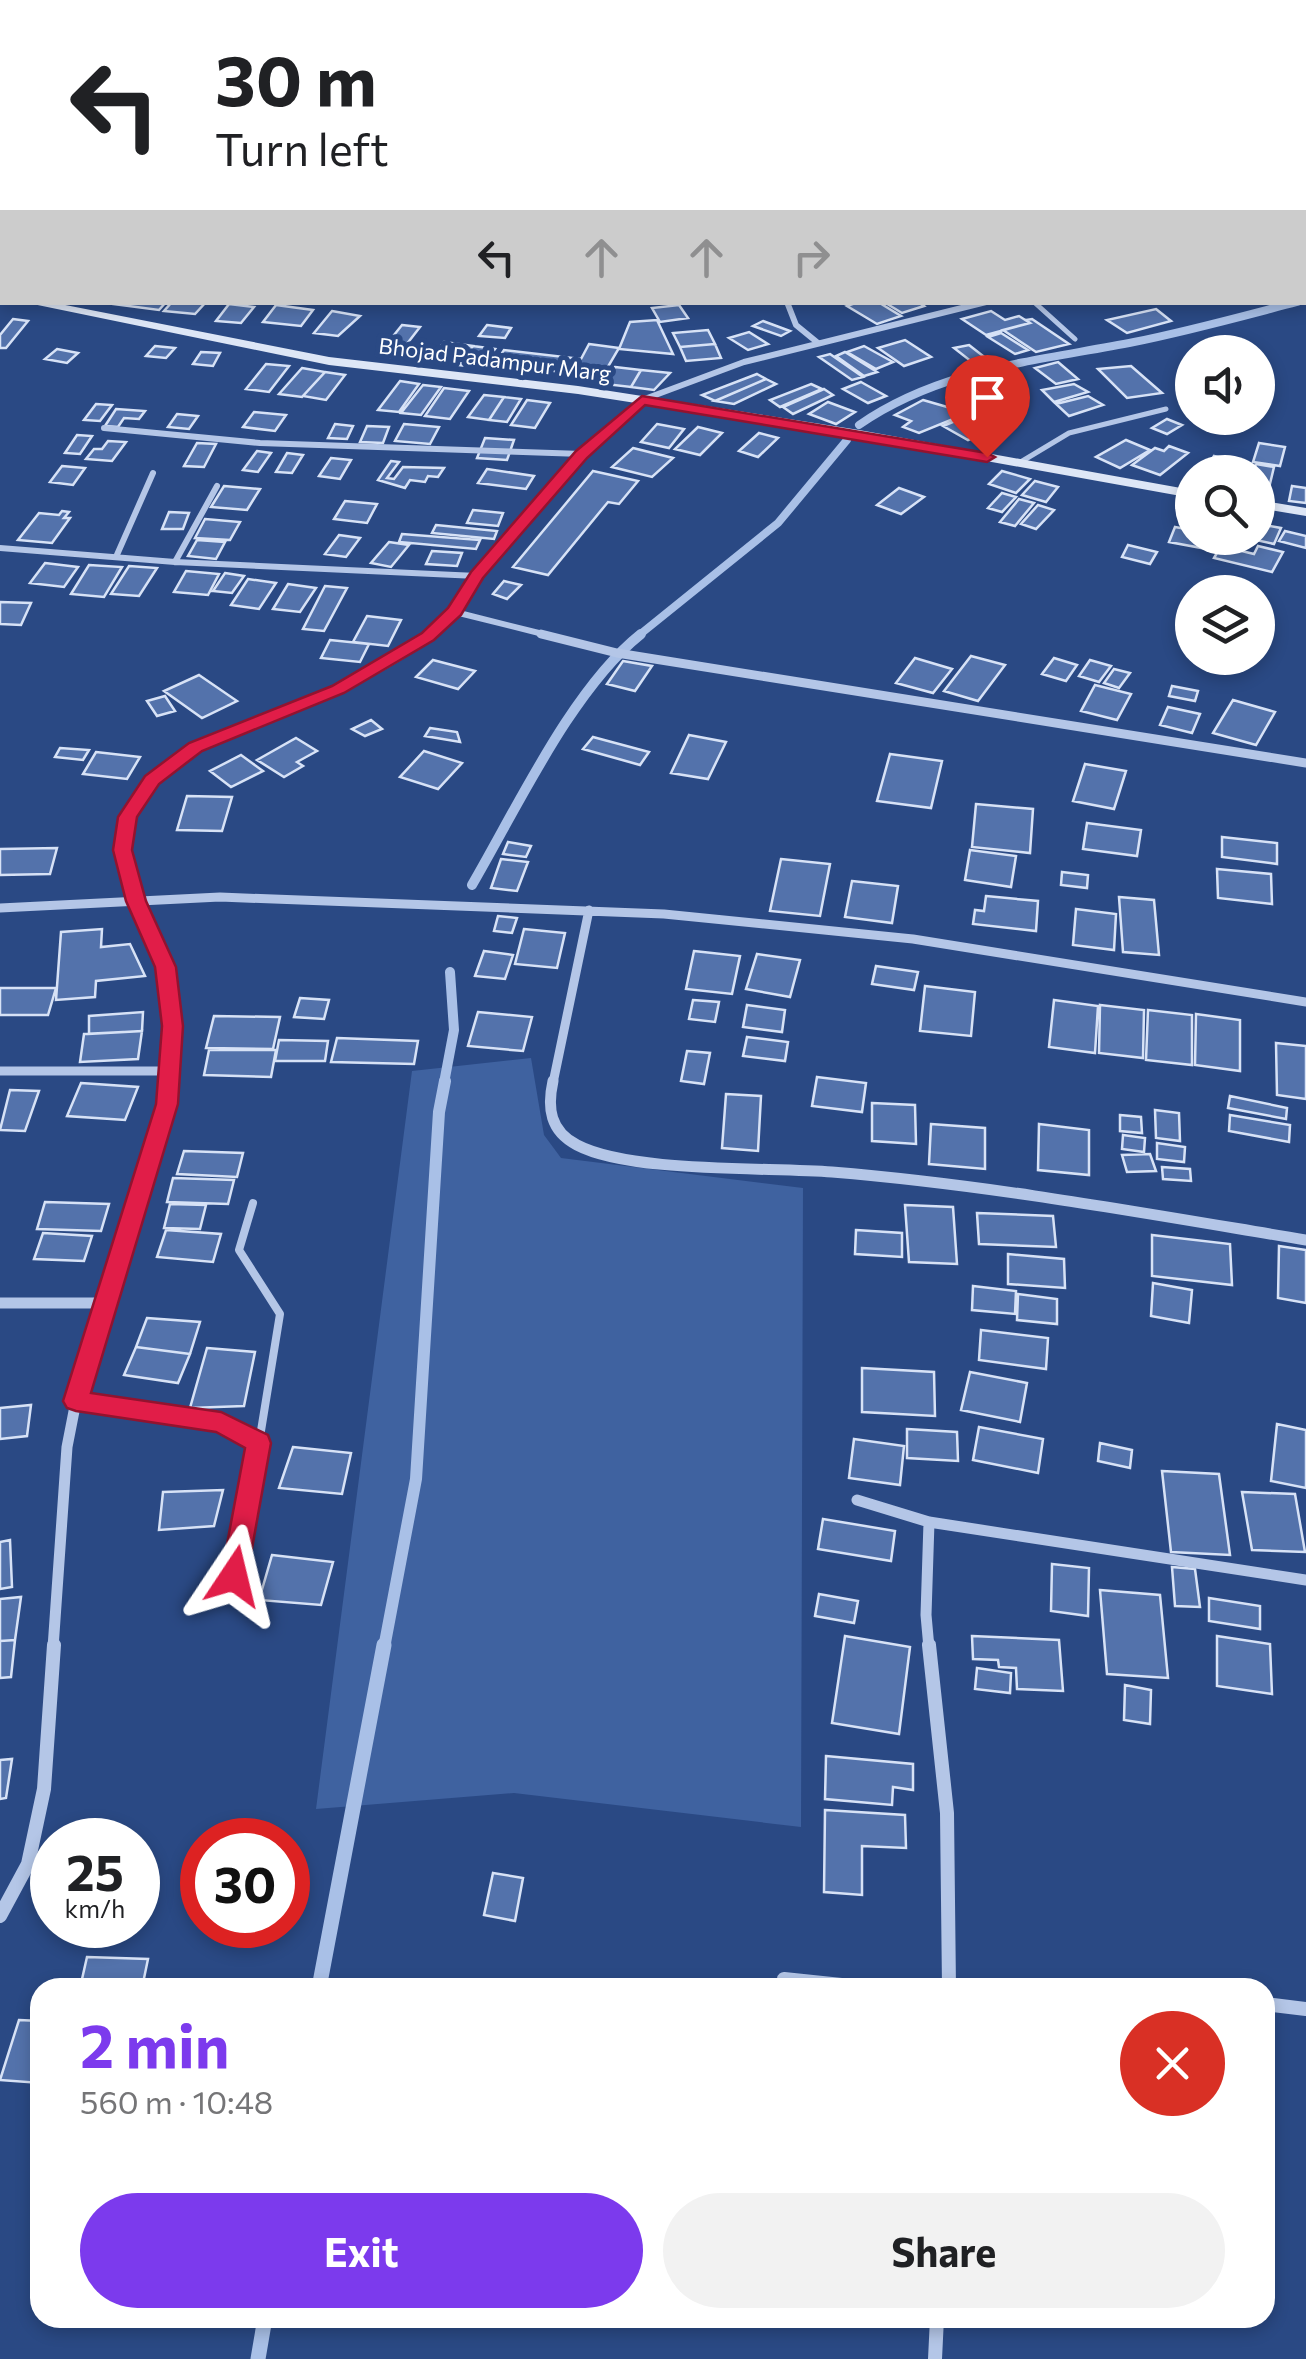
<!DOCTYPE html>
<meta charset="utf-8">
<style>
:root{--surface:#fff;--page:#f2f2f2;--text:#202124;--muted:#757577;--accent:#7c3aed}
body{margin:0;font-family:Commissioner,sans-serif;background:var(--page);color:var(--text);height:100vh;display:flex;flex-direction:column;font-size:38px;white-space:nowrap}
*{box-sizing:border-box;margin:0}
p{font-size:32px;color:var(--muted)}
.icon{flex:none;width:55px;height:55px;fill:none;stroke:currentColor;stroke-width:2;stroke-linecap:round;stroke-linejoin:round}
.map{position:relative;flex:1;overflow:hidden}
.drawer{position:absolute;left:30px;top:1978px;width:1245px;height:350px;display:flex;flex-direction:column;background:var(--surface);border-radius:30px;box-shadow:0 5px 15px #0003}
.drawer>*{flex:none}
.hud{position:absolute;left:0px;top:0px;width:1308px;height:305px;box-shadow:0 5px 15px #0003;background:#fff;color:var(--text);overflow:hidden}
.fabs{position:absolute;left:1175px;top:335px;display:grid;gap:20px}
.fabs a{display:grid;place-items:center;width:100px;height:100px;border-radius:50%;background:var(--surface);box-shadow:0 5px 15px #0003;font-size:50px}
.speed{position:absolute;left:30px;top:1818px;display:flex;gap:20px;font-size:50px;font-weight:700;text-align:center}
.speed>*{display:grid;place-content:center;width:130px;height:130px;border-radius:50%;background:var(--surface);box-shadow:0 5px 15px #0003;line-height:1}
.speed small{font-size:25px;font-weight:400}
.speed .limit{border:15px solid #d22;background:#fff;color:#111}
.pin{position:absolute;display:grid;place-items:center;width:85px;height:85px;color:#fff;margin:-102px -42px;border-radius:50% 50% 50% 0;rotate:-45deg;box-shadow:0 0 10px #0007}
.pin .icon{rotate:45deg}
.me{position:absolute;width:110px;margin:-55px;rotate:10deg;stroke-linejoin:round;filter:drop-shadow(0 0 8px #0008)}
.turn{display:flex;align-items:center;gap:35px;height:210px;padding:0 50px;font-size:45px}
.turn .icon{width:130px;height:130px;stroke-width:2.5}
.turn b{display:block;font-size:70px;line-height:85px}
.lanes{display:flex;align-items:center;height:95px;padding:0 50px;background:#0003;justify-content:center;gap:50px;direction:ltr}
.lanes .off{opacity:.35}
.round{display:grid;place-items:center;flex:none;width:105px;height:105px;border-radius:52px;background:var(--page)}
.head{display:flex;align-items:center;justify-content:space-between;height:170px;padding:0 50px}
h1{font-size:60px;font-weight:700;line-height:75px;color:var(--accent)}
.primary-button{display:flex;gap:20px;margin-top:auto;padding:20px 50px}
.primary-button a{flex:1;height:115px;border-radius:60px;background:var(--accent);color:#fff;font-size:40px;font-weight:700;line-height:115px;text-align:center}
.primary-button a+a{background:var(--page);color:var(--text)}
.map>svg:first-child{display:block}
.green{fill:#3f62a0}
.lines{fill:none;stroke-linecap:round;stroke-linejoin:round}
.stream-far3{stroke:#a9c0e7;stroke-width:8}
.stream-far2{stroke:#a9c0e7;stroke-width:10}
.stream-far1{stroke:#a9c0e7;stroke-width:12}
.stream{stroke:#a9c0e7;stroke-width:15}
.building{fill:#5372ab;stroke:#d7e2f6;stroke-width:2.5}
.lane-far1{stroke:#b4c6e7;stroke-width:5}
.lane{stroke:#b4c6e7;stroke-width:8}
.street-far4{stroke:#b4c6e7;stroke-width:5}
.street-far3{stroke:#b4c6e7;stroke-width:6}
.street-far2{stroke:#b4c6e7;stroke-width:9}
.street-far1{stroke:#b4c6e7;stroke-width:11}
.street{stroke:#b4c6e7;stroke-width:14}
.secondary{fill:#dde6f6;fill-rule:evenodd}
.route{fill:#e11d48;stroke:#92132f;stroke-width:2.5}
.labels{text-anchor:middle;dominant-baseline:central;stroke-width:10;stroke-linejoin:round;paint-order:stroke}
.far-street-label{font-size:22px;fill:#fff;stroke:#2a4984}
</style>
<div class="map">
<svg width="1306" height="2359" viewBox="0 0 1306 2359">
<rect width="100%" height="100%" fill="#2a4984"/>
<path class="green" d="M531 1058 544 1135 561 1158 803 1188 801 1827 514 1793 316 1809 412 1071Z"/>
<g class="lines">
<path class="stream-far3" d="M859 425C941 368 1038 361 1134 342 1189 331 1243 316 1297 302
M638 636 778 523 847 440"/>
<path class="stream-far2" d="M472 885C517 808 572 689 641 634
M444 1083 454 1030 450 972"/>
<path class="stream-far1" d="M384 1648 416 1479 439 1112 445 1081"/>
<path class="stream" d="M319 1988 384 1645
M258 2359 265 2318"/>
</g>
<path class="building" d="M98 302H166L159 310Z
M172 302H206L195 314 164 311Z
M858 302H878L901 316 877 324 847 306Z
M884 302H918L924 306 902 313Z
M229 304 254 307 241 323 216 321Z
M276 305 313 310 301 326 263 322Z
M679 305 688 318 660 322 652 308Z
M1156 309 1171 321 1127 333 1107 320Z
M332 311 360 316 338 336 314 333Z
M991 311 1005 320 1019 316 1030 323 986 335 962 319Z
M13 319 28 321 6 348H0V335Z
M1032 319 1069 344 1036 352 1003 330 1030 323 1026 320Z
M657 320 673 354 619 349 630 322Z
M763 321 790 331 781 336 753 326Z
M402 325 420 327 396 358 378 355Z
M487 325 511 328 505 338 479 336Z
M708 330 715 344 680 347 673 333Z
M749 332 768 344 748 350 729 338Z
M1001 333 1028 350 1015 354 988 337Z
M905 340 931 357 904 366 878 348Z
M444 342 473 346 464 358 435 355Z
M589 344 619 348 602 377 495 364 504 350 581 359Z
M715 344 721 358 686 361 680 347Z
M969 345 992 363 977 366 954 348Z
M155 346 175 348 166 358 146 356Z
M473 346 495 349 481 368 459 365Z
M864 346 893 362 876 369 847 352Z
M57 349 78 353 67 363 45 359Z
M201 352 220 353 213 366 193 364Z
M845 352 877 372 864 376 836 356Z
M830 354 863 377 852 380 819 357Z
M1058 362 1078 379 1056 384 1035 368Z
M266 364 289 366 269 392 246 389Z
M1131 366 1162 393 1127 398 1098 369Z
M615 367 641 370 631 387 605 384Z
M302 368 325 372 302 397 279 394Z
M641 370 670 373 654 390 631 387Z
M325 372 345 375 326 400 303 396Z
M757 374 766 379 715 401 702 395Z
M766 379 776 384 734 404 715 401Z
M400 381 419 384 399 412 378 410Z
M861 382 886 396 868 403 843 389Z
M811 384 822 389 780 407 770 400Z
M999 384 1016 395 976 407 960 395Z
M1074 384 1088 392 1054 402 1042 390Z
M423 385 441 387 421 415 401 413Z
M444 388 469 391 450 419 425 416Z
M824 389 833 395 793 414 783 407Z
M484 395 504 397 489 420 468 417Z
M1088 396 1103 405 1069 416 1056 404Z
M504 397 521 399 507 422 489 420Z
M527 400 550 403 535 428 511 425Z
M923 400 968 413 919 433 903 427 911 421 895 415Z
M828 402 855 412 836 424 809 414Z
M96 404 112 405 100 421 84 420Z
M116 409 145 411 139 419 124 418 118 427 105 426Z
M254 412 286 415 275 431 243 427Z
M177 414 198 416 189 429 168 427Z
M965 417 976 423 972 424 986 432 968 440 943 426Z
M1167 419 1182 425 1167 434 1152 428Z
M335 424 353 426 347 439 328 438Z
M404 424 439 427 430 444 395 441Z
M657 424 684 429 669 448 641 442Z
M367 426 389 427 383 443 360 442Z
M698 427 722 433 700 455 675 449Z
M759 433 778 438 758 457 739 451Z
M77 435 92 436 80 454 65 453Z
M485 438 514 440 507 460 477 458Z
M1126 440 1150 450 1120 468 1096 457Z
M108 441 126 442 112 461 86 459 94 449H102Z
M197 443 216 444 204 467 184 466Z
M1259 443 1285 447 1280 466 1253 462Z
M1169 446 1188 453 1160 475 1132 465 1155 448 1164 451Z
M633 448 673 458 652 477 612 467Z
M257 451 271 453 258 472 243 470Z
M287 453 303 455 292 473 276 472Z
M1214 456 1240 461 1234 472H1205Z
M331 458 351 460 340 479 319 476Z
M391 461 399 462 387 478 394 479 403 467 444 468 438 477 428 476 425 482 410 480 405 488 378 480Z
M1256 464 1274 467 1268 492 1258 490V472H1243L1244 468 1254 469Z
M62 466 85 468 73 485 50 482Z
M487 469 534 476 526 489 478 483Z
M593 471 638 481 619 504 608 502 548 575 513 567Z
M1002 471 1030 479 1016 493 989 484Z
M1035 481 1058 487 1046 502 1022 495Z
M224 486 260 489 247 510 211 507Z
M1292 486 1306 488V503L1289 501Z
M899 488 924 497 901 514 877 505Z
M1002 493 1016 497 1002 512 988 508Z
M1019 499 1034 503 1015 526 1000 522Z
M345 501 377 504 367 523 334 519Z
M1038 505 1054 510 1036 529 1021 524Z
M473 510 503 513 498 526 467 523Z
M62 511 69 512 64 518H70L52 543 18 540 39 513 59 515Z
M169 512 189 513 183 529H162Z
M205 519 240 522 230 540 195 538Z
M1258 524 1281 528 1274 544 1247 538H1258Z
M436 525 497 531 494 539 432 533Z
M1175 527 1192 530V538H1211L1207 549 1169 542Z
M1285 531 1306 536V548L1279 541Z
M402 534 480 540 476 549 399 542Z
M339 535 360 538 346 557 325 554Z
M197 540 225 542 216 559 188 556Z
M389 542 409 545 391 567 371 563Z
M1128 545 1157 552 1150 564 1122 557Z
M1221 546 1254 554 1258 546 1283 552 1272 572 1214 558Z
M432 551 462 553 457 566 426 564Z
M45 563 78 567 64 587 30 583Z
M89 565 122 567 104 597 71 594Z
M129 566 157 568 139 596 111 594Z
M186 571 219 574 208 595 174 592Z
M225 573 244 576 232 593 213 591Z
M248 579 276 583 259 609 231 605Z
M504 581 521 585 507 599 493 594Z
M288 584 316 588 300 612 273 609Z
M325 586 347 588 324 631 303 629Z
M0 602 31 603 21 625 0 624Z
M367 616 401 620 388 646 353 642Z
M330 640 369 644 360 662 321 658Z
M971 656 1005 665 978 701 944 691Z
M915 658 952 669 933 693 896 683Z
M1054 658 1077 665 1066 681 1042 674Z
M433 660 475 671 458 689 416 677Z
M1090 660 1111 666 1099 682 1079 676Z
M623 661 652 666 635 691 607 684Z
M1114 669 1130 673 1119 688 1104 683Z
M199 675 237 701 202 718 164 691Z
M1095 685 1131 694 1117 720 1081 711Z
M1172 686 1198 691 1195 701 1169 696Z
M165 696 175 711 157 716 147 701Z
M1233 700 1275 712 1256 745 1213 733Z
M1168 707 1200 714 1192 733 1160 725Z
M371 720 382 729 365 736 352 729Z
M430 728 457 732 460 742 425 736Z
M689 735 726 742 708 779 671 773Z
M593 737 649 752 640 765 583 749Z
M296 738 317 751 297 762 303 766 284 777 257 760Z
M60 748 89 750 83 760 55 757Z
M424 751 462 763 438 789 400 777Z
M96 752 140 757 127 779 83 774Z
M890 754 942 761 931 808 877 801Z
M241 755 263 771 231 787 210 771Z
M1085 764 1126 771 1114 809 1073 801Z
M187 796 232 797 222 831 177 830Z
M976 804 1033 809 1030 853 972 847Z
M1087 823 1141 830 1137 856 1083 849Z
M1222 837 1277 843V864L1222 857Z
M508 842 531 846 526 857 503 854Z
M57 848 50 874 0 875V849Z
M970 850 1016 856 1011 887 965 880Z
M501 859 528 862 517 891 491 888Z
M781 859 830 864 820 916 770 911Z
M1217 869 1271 874 1272 904 1218 898Z
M1062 872 1088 875 1087 888 1061 885Z
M852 881 898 886 892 923 845 917Z
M986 896 1038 901 1036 931 973 924 975 910 984 911Z
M1119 897 1154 900 1159 955 1123 952Z
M1076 909 1116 914 1114 950 1073 945Z
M498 916 517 918 512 933 494 931Z
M102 929 101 947 130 944 145 976 96 981 95 997 56 1000 61 932Z
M524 929 565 933 557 968 515 964Z
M484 951 513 955 505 979 475 976Z
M694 951 740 956 732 994 686 989Z
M757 954 800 960 790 997 746 989Z
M876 966 918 972 914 990 872 984Z
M925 986 975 992 971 1036 920 1031Z
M0 988H56L48 1015H0Z
M300 998 329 1000 324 1019 294 1017Z
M693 1000 719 1002 715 1022 689 1019Z
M1054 1000 1098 1006 1095 1053 1049 1047Z
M747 1005 785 1010 782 1032 743 1027Z
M1100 1005 1144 1010 1143 1058 1099 1053Z
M1148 1010 1192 1015V1065L1146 1060Z
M143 1012 142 1031 89 1034V1016Z
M478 1012 532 1017 523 1051 468 1046Z
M1196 1014 1240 1020V1071L1195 1065Z
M214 1016 280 1017 273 1049 206 1048Z
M142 1031 138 1059 80 1062 84 1034Z
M747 1037 788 1042 785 1061 743 1056Z
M337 1038 418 1041 414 1064 331 1062Z
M279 1040 328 1041 325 1061H275Z
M1276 1043 1306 1046V1099L1277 1095Z
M209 1050H276L271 1077 204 1075Z
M687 1051 710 1053 704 1084 681 1081Z
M817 1077 866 1083 862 1112 812 1106Z
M81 1083 138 1087 125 1120 67 1116Z
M10 1090 39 1091 25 1131 0 1130Z
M726 1094 761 1096 758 1151 722 1148Z
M1230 1096 1287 1108 1286 1119 1228 1108Z
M872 1103 915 1105 916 1144 872 1141Z
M1155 1110 1179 1113 1180 1141 1156 1138Z
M1120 1115 1141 1117 1142 1133 1120 1131Z
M1230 1115 1290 1125 1289 1142 1229 1131Z
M931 1124 985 1128V1169L929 1164Z
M1039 1124 1089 1130V1175L1038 1170Z
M1123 1135 1145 1138 1144 1152 1122 1149Z
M1157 1143 1185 1147 1184 1162 1157 1159Z
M184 1151 243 1153 237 1177 177 1174Z
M1150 1154 1156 1171 1127 1172 1122 1155Z
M1162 1167 1190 1169 1191 1181 1163 1179Z
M173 1178 234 1180 228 1204 167 1202Z
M45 1202 109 1204 101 1231 37 1229Z
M170 1204 206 1205 200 1229 164 1228Z
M905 1205 953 1207 957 1264 909 1262Z
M977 1213 1053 1216 1056 1247 979 1244Z
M166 1230 221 1234 213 1262 157 1257Z
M856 1230 902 1233V1257L855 1254Z
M43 1233 92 1236 84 1261 34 1259Z
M1152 1235 1230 1244 1232 1285 1152 1276Z
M1279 1246 1306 1250V1303L1278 1298Z
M1008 1254 1064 1259 1065 1288 1008 1284Z
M1153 1283 1192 1290 1189 1323 1151 1316Z
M973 1286 1016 1291 1015 1314 972 1310Z
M1018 1294 1057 1299V1324L1017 1320Z
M147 1318 200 1322 190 1354 136 1347Z
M981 1330 1048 1338 1046 1369 979 1360Z
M136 1347 190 1354 178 1383 124 1375Z
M207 1348 255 1352 244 1406 190 1408Z
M862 1368 934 1372 935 1416 862 1412Z
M970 1372 1027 1383 1020 1422 961 1410Z
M31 1405 27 1436 0 1439V1408Z
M1277 1424 1306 1430V1488L1271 1481Z
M979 1427 1043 1439 1038 1473 973 1460Z
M907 1429 957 1432 958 1461 907 1458Z
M854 1439 904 1446 900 1485 849 1478Z
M1100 1443 1132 1450 1130 1468 1098 1461Z
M293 1447 351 1453 342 1494 279 1488Z
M1162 1471 1219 1474 1230 1555 1171 1552Z
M223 1490 214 1526 159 1530 163 1492Z
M1242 1492 1295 1494 1305 1552 1252 1550Z
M823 1519 895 1531 891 1561 818 1549Z
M10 1540 12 1587 0 1589V1542Z
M272 1555 333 1562 321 1605 259 1600Z
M1052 1564 1089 1568 1088 1616 1051 1611Z
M1172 1567 1195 1569 1200 1607 1175 1606Z
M1100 1590 1160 1595 1168 1678 1107 1674Z
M819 1594 858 1601 854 1623 815 1616Z
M21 1597 15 1640 0 1641V1599Z
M1209 1598 1260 1606V1629L1209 1621Z
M845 1636 910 1647 899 1734 832 1723Z
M972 1636 1059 1640 1063 1691 1017 1689 1016 1668 999 1667 998 1660 973 1659Z
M1217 1636 1270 1644 1272 1694 1217 1686Z
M15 1640 11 1677 0 1678V1641Z
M977 1668 1011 1673 1010 1693 975 1689Z
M1125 1685 1151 1690 1150 1724 1124 1720Z
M826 1756 913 1764V1790L893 1787 892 1805 825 1799Z
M12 1759 6 1798 0 1799V1760Z
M825 1810 905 1815 906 1848 862 1846V1895L824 1892Z
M493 1873 523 1878 515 1921 484 1915Z
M87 1957 148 1959 142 1988H80Z
M19 2020 40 2021V2083L0 2080Z"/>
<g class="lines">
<path class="lane-far1" d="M1034 302 1075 339
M1019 463 1069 433 1166 409"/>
<path class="lane" d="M253 1203 239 1250 280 1314 259 1443"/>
<path class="street-far4" d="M423 0 448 2
M1048 0 1078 2
M939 2 943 0"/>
<path class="street-far3" d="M787 302 796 325 818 343
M104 428 260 443 582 454
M0 548 175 562 477 576
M116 557 153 473
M175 562 217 486
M455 612 551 636
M429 636 455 612 477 576 582 454 642 400 744 362 986 302"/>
<path class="street-far2" d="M541 634 617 653 1306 763
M0 908 220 897 664 914 913 939 1306 1002
M0 1071H170
M169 1083C171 1045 175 1007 165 969 156 929 131 895 124 854 108 755 276 722 339 689 370 673 405 655 431 634
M553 1083 589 910"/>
<path class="street-far1" d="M553 1081C547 1108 550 1131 577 1145 630 1173 767 1167 832 1172 991 1185 1149 1214 1306 1240
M0 1303H109
M76 1401 221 1422 259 1443 234 1576
M857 1500 929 1522 1306 1580
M929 1522 926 1615 929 1648
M53 1648 67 1447 76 1401 167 1104 169 1081"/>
<path class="street" d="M929 1645 947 1813 949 1988
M0 1916 28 1864 44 1789 54 1645
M784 1979 870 1988
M980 1988H1007
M1265 2004 1306 2009
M935 2359 937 2318"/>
<path class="secondary" d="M0 293H2V301H0Z
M23 302H50L329 357 578 386 859 430 1192 490V498L859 438 578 394 329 365Z
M1258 500 1306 508V516L1258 508Z"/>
</g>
<path class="route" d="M642 396 987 453 995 457 987 462 645 405 587 458 483 578 461 615 434 640 344 693 202 751 159 784 137 817 132 850 146 901 176 967 183 1026 178 1104 91 1393 221 1412 268 1435 271 1443 247 1576 243 1584 234 1587 225 1584 221 1576 245 1448 216 1432 76 1411 67 1408 63 1401 156 1104 162 1026 155 967 126 901 113 850 118 817 145 776 189 743 332 686 422 633 448 608 471 572 576 451Z"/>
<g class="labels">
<g class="far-street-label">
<text transform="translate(495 359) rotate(7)">Bhojad Padampur Marg</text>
</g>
</g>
</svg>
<div class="fabs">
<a><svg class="icon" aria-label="sound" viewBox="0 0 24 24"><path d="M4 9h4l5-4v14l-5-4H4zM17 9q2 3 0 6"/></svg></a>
<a><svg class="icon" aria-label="search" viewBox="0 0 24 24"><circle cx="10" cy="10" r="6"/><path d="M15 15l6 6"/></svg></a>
<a><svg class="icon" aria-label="layers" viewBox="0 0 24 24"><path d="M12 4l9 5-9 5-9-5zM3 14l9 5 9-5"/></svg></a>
</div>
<div class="speed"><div>25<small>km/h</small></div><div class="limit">30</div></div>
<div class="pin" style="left:987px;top:457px;background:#d93025"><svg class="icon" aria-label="arrive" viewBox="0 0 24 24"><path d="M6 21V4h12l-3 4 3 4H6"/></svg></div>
<svg class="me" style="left:234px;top:1576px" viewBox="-20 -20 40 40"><path d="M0-17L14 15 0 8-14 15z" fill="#e11d48" stroke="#fff" stroke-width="4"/></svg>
<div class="hud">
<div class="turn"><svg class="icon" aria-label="left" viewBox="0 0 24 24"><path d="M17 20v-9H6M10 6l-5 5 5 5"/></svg><div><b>30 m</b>Turn left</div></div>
<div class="lanes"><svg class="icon" aria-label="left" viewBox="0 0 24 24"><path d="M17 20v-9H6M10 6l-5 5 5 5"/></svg><svg class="icon off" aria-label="ahead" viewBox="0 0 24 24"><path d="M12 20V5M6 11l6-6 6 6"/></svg><svg class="icon off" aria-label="ahead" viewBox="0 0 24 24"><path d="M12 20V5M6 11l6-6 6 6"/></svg><svg class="icon off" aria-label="right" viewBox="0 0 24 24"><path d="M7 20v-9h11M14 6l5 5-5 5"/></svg></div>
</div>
<section class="drawer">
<div class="head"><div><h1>2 min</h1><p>560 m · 10:48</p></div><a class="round" style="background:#d93025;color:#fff"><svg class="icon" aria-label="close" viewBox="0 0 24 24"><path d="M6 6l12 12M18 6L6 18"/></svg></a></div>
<div class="primary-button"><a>Exit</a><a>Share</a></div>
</section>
</div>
